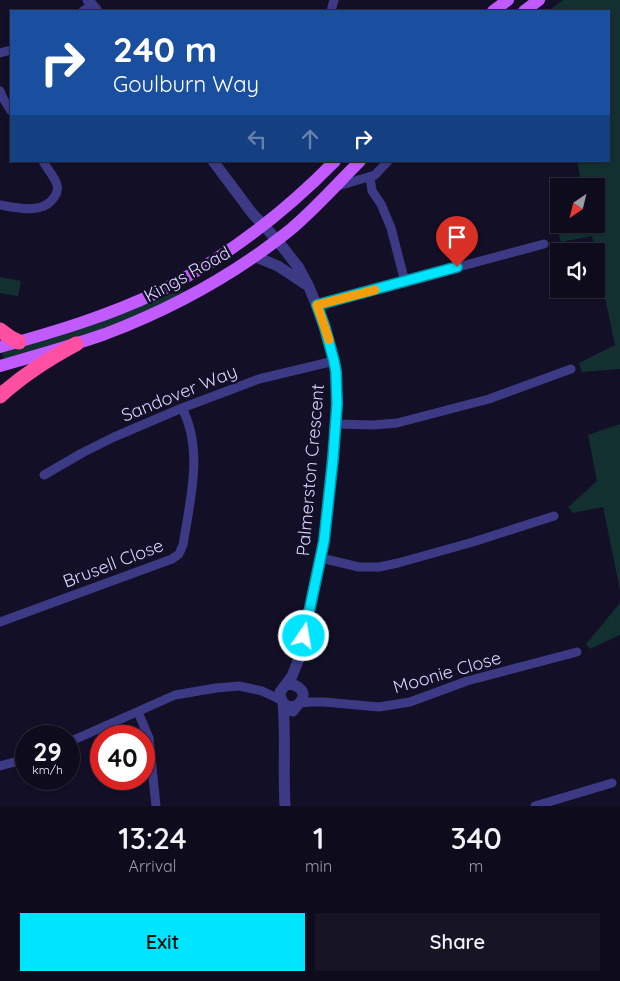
<!DOCTYPE html>
<style>
:root{--surface:#0e0b1c;--page:#171425;--text:#f1f3f6;--muted:#9b9ba3;--line:#2e2b3b;--accent:#00e5ff}
body{margin:0;font-family:Quicksand,sans-serif;background:var(--page);color:var(--text);height:100vh;display:flex;flex-direction:column;font-size:19px;white-space:nowrap}
*{box-sizing:border-box;margin:0}
p{font-size:16px;color:var(--muted)}
.icon{flex:none;width:28px;height:28px;fill:none;stroke:currentColor;stroke-width:2;stroke-linecap:round;stroke-linejoin:round}
.map{position:relative;height:806px;overflow:hidden}
.drawer{display:flex;flex-direction:column;background:var(--surface);flex:1}
.drawer>*{flex:none}
.hud{position:absolute;left:10px;top:10px;width:600px;height:152px;border-radius:0px;box-shadow:0 1px 4px #0004,0 0 0 1px var(--line);background:#1a4fa0;color:#fff;overflow:hidden}
.needle{width:32px;rotate:215deg}
.controls{position:absolute;left:550px;top:178px;display:grid;gap:10px}
.controls a{display:grid;place-items:center;width:55px;height:55px;border-radius:0px;background:var(--surface);box-shadow:0 1px 4px #0004,0 0 0 1px var(--line);font-size:25px}
.speed{position:absolute;left:15px;top:725px;display:flex;gap:10px;font-size:25px;font-weight:700;text-align:center}
.speed>*{display:grid;place-content:center;width:65px;height:65px;border-radius:50%;background:var(--surface);box-shadow:0 1px 4px #0004,0 0 0 1px var(--line);line-height:1}
.speed small{font-size:12px;font-weight:400}
.speed .limit{border:8px solid #d22;background:#fff;color:#111}
.pin{position:absolute;display:grid;place-items:center;width:42px;height:42px;color:#fff;margin:-51px -21px;border-radius:50% 50% 50% 0;rotate:-45deg;box-shadow:0 0 5px #0007}
.pin .icon{rotate:45deg}
.me{position:absolute;width:55px;margin:-28px;rotate:12deg;stroke-linejoin:round;filter:drop-shadow(0 0 4px #0008)}
.turn{display:flex;align-items:center;gap:18px;height:105px;padding:0 20px;font-size:22px}
.turn .icon{width:65px;height:65px;stroke-width:2.5}
.turn b{display:block;font-size:35px;line-height:42px}
.lanes{display:flex;align-items:center;height:48px;padding:0 20px;background:#0003;justify-content:center;gap:25px;direction:ltr}
.lanes .off{opacity:.35}
.eta{display:flex;justify-content:space-evenly;align-items:center;height:85px;text-align:center}
.eta b{font-size:30px;font-weight:600;line-height:35px}
.action{display:flex;gap:10px;margin-top:auto;padding:10px 20px}
.action a{flex:1;height:58px;border-radius:0px;background:var(--accent);color:#111;font-size:20px;font-weight:600;line-height:58px;text-align:center}
.action a+a{background:var(--page);color:var(--text)}
.map>svg:first-child{display:block}
.green{fill:#12302f}
.lines{fill:none;stroke-linecap:round;stroke-linejoin:round}
.minor{stroke:#3d3a85;stroke-width:9}
.tertiary{stroke:#3d3a85;stroke-width:11}
.primary{stroke:#c25bff;stroke-width:12}
.motorway{stroke:#ff4fa3;stroke-width:15}
.route-casing{stroke:#0095a6;stroke-width:12}
.route{stroke:#00e5ff;stroke-width:9}
.slow{stroke:#f59e0b;stroke-width:9}
.labels{text-anchor:middle;dominant-baseline:central;stroke-width:5;stroke-linejoin:round;paint-order:stroke}
.street-label{font-size:18px;fill:#d9d4ff;stroke:#130f26}
</style>
<div class="map">
<svg width="620" height="806" viewBox="0 0 620 806">
<rect width="100%" height="100%" fill="#130f26"/>
<path class="green" d="M563 0H620V369L582 372 579 363 615 345 592 236 561 242 559 235 572 224H596V186H582L577 161H609V11H548Z
M0 277 21 281 18 296 0 293Z
M182 290 184 293 164 303 105 328 4 360 2 353 134 308Z
M620 424V590L603 507 573 513 568 507 597 481 588 435Z
M620 603V635L590 649 586 644Z"/>
<g class="lines">
<path class="minor" d="M83 11 92 5
M331 11 334 0
M0 53 11 50
M0 91 3 98 11 111
M370 177 372 191 381 204 391 228 405 282
M338 186 375 175 388 161
M0 205C18 208 44 215 55 196 57 193 58 189 57 185 55 177 47 169 43 161
M317 305 544 244
M336 424 373 425 397 423 489 399 571 369
M44 475 82 453 114 437 182 408 259 379 334 361
M321 558 359 567H379L398 563 473 542 554 516
M0 622 172 559 179 554 183 545C190 500 204 450 182 408
M299 703 311 702H324L379 707 410 702 467 681 577 652
M138 712 149 738 156 806
M69 742 175 695 216 688 239 686 262 691 281 700
M0 766 26 759
M535 806 612 783"/>
<path class="tertiary" d="M88 0 97 11
M213 161 252 213 277 240 299 268 309 287 321 316 331 348 336 372 337 404 336 424 326 523 321 558 300 656 292 676 280 692V696L283 703 289 707 296 706
M254 256 278 266 305 284
M286 685C296 683 308 691 301 701 298 705 295 707 293 711
M283 703C286 737 283 772 285 806"/>
<path class="primary" d="M493 11 508 0
M524 11 539 0
M0 347C54 332 108 316 158 292 224 259 283 214 335 161
M0 366C35 356 71 346 105 334 171 309 235 274 290 230 315 209 337 184 360 161"/>
<path class="motorway" d="M0 330 11 338 19 342
M0 396C23 375 48 359 76 344"/>
</g>
<g class="lines">
<g class="route-casing">
<path id="route" d="M304 636 324 541 333 459 337 404 336 372 334 361 325 328 317 305 457 267"/>
</g>
<use href="#route" class="route"/>
<path class="slow" d="M329 340 317 305 375 290"/>
</g>
<g class="labels">
<g class="street-label">
<text transform="translate(187 274) rotate(-29)">Kings Road</text>
<text transform="translate(179 393) rotate(-22)">Sandover Way</text>
<text transform="translate(310 470) rotate(-85)">Palmerston Crescent</text>
<text transform="translate(113 563) rotate(-21)">Brusell Close</text>
<text transform="translate(447 672) rotate(-16)">Moonie Close</text>
</g>
</g>
</svg>
<div class="controls">
<a><svg class="needle" viewBox="-14 -14 28 28"><path d="M0-13l5 13h-10z" fill="#e53935"/><path d="M0 13l5-13h-10z" fill="#9b9ba3"/></svg></a>
<a><svg class="icon" aria-label="sound" viewBox="0 0 24 24"><path d="M4 9h4l5-4v14l-5-4H4zM17 9q2 3 0 6"/></svg></a>
</div>
<div class="speed"><div>29<small>km/h</small></div><div class="limit">40</div></div>
<div class="pin" style="left:457px;top:267px;background:#d93025"><svg class="icon" aria-label="arrive" viewBox="0 0 24 24"><path d="M6 21V4h12l-3 4 3 4H6"/></svg></div>
<svg class="me" style="left:304px;top:636px" viewBox="-20 -20 40 40"><circle r="17" fill="#00e5ff" stroke="#fff" stroke-width="3"/><path d="M0-11L8 9 0 5-8 9z" fill="#fff"/></svg>
<div class="hud">
<div class="turn"><svg class="icon" aria-label="right" viewBox="0 0 24 24"><path d="M7 20v-9h11M14 6l5 5-5 5"/></svg><div><b>240 m</b>Goulburn Way</div></div>
<div class="lanes"><svg class="icon off" aria-label="left" viewBox="0 0 24 24"><path d="M17 20v-9H6M10 6l-5 5 5 5"/></svg><svg class="icon off" aria-label="ahead" viewBox="0 0 24 24"><path d="M12 20V5M6 11l6-6 6 6"/></svg><svg class="icon" aria-label="right" viewBox="0 0 24 24"><path d="M7 20v-9h11M14 6l5 5-5 5"/></svg></div>
</div>
</div>
<section class="drawer">
<div class="eta">
<div><b>13:24</b><p>Arrival</p></div>
<div><b>1</b><p>min</p></div>
<div><b>340</b><p>m</p></div>
</div>
<div class="action"><a>Exit</a><a>Share</a></div>
</section>
